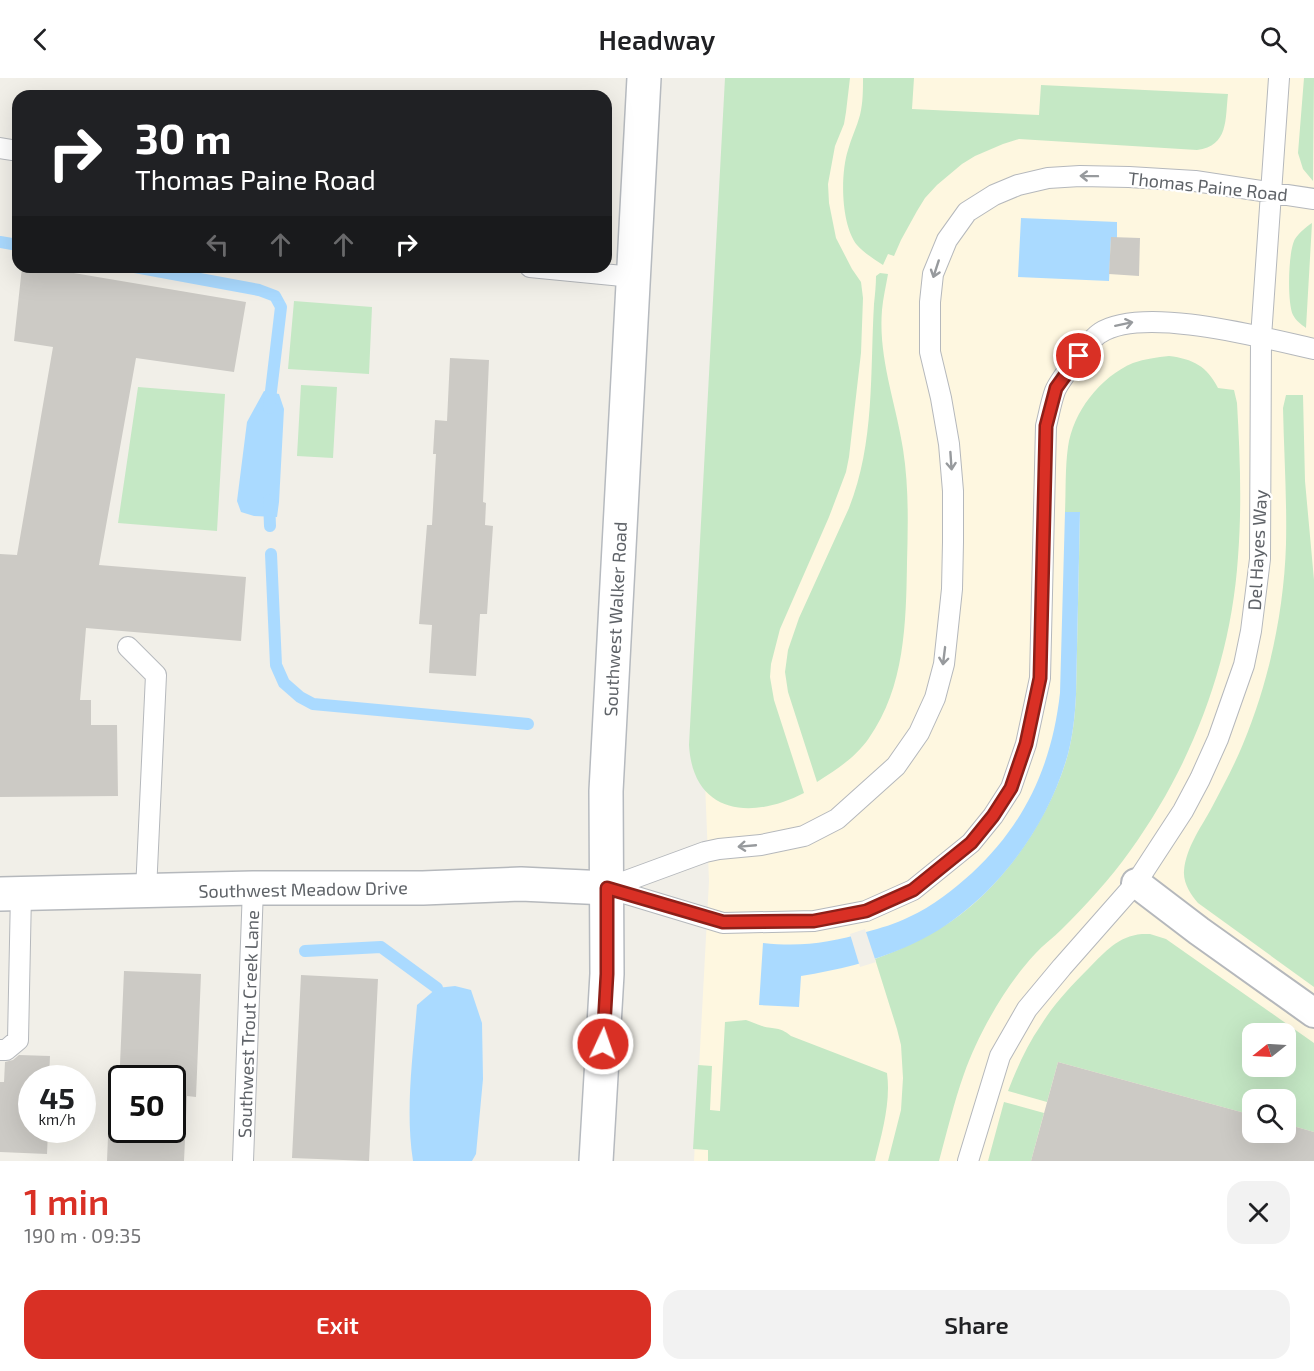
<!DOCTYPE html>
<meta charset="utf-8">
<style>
:root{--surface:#fff;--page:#f2f2f2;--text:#202124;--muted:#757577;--accent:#d93025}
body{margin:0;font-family:"Exo 2",sans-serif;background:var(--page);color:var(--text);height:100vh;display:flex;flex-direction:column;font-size:22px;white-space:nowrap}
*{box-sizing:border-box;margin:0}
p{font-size:20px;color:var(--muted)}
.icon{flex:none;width:33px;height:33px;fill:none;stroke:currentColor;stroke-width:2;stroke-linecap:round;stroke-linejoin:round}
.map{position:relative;height:1083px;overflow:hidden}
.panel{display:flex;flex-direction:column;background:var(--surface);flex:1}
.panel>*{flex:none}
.guide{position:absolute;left:12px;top:12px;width:600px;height:183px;border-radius:18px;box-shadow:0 6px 24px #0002;background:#202124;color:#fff;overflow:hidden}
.needle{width:39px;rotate:252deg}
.tools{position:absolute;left:1242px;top:945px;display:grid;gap:12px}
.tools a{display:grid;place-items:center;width:54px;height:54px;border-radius:12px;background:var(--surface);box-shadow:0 6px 24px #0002;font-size:30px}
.speed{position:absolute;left:18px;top:987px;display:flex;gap:12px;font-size:30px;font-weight:700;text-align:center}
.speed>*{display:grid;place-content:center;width:78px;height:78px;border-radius:50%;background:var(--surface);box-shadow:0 6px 24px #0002;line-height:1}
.speed small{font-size:15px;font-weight:400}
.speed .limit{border:3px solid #111;border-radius:9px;background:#fff;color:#111}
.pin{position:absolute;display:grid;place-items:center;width:51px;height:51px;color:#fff;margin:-26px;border:3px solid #fff;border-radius:50%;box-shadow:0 2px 6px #0007}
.me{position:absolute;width:66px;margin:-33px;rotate:3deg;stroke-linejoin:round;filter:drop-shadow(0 0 4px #0008)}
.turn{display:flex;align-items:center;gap:21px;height:126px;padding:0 24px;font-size:27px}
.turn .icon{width:78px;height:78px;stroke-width:2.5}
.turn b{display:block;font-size:42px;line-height:51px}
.lanes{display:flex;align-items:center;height:57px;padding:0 24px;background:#0003;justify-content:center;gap:30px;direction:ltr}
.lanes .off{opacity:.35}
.round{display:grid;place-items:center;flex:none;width:63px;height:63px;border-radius:18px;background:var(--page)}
.headline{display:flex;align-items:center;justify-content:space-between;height:102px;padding:0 24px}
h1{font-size:36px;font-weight:600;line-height:45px;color:var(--accent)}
.cta{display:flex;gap:12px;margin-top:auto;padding:12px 24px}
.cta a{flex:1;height:69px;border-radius:18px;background:var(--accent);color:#fff;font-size:24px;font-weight:600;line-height:69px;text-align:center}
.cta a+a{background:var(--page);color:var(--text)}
header{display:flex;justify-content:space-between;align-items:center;height:78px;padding:0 24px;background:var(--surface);font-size:27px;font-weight:600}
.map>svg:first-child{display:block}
.commercial{fill:#fef7e0;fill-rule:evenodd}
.green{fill:#c5e8c5;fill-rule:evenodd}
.water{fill:#aadaff}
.pier{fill:#f1efe8}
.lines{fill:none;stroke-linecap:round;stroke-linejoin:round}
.stream{stroke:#aadaff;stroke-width:12}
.building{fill:#cccac5;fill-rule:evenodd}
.service-casing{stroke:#b5b8bc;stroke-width:22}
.pedestrian-casing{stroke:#b5b8bc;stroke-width:32}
.minor-casing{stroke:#b5b8bc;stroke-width:36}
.secondary-casing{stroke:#b6babf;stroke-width:36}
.service{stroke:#fff;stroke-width:20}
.pedestrian{stroke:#fff;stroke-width:28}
.minor{stroke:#fff;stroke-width:33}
.secondary{stroke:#fff;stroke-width:33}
.oneway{stroke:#979a9d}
.route-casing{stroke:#8d1f18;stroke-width:15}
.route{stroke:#d93025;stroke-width:10}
.labels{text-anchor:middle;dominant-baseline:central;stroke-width:4.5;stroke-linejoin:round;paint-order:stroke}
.street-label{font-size:18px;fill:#5f6368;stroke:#fff}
</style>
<header><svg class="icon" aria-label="back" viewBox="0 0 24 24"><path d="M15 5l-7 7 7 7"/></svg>Headway<svg class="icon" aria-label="search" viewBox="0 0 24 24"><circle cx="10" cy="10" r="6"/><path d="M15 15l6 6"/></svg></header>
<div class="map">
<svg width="1314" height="1083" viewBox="0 0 1314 1083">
<rect width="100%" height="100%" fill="#f1efe8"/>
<path class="commercial" d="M728 0H1314V1083H694L709 803 698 533ZM1252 956H1286V988H1252ZM1252 1022H1286V1054H1252Z"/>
<path class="green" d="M725 0H850L846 34 844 46 835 68 828 106 829 125 836 160 852 191 861 204 863 220 861 275 849 379 846 394 829 439 780 551 771 586 770 599 774 622 804 715C752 742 693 737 689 667Z
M863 0H914L912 31 1039 37 1041 7 1228 16C1225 41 1229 68 1197 72L1019 61 1003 66 975 78 962 86 937 107 925 120 917 133 901 162 894 178 888 176 883 187C874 181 864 175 857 167 841 147 840 97 848 72 851 60 857 49 860 37 863 25 863 12 863 0Z
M1304 0H1314L1313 103 1303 91 1298 75Z
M1312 145 1306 250C1301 246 1296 243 1293 237 1287 225 1288 173 1295 161 1299 155 1306 149 1312 145Z
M880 195 888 196C886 208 883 220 882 232 878 280 896 325 903 371 909 409 908 448 907 485 906 545 905 609 869 660 855 680 837 691 817 704L788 614 785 594 788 572 799 540 849 430C875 365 870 294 874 226 875 216 876 207 876 198Z
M294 223 372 229 369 296 288 291Z
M1169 278C1193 281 1207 288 1218 310L1234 312 1237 325C1240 376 1242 428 1238 479 1231 585 1192 687 1130 773 1110 801 1086 827 1062 851 1053 860 1043 867 1035 876 1006 907 978 956 964 996 954 1024 947 1054 939 1083H888L901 1032 903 1000 901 967 897 951 875 881C905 870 934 856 960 837 1009 800 1052 735 1068 676 1073 657 1075 637 1076 617L1080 435 1065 434C1066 413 1065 390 1068 369 1073 334 1100 299 1133 285 1145 281 1157 279 1169 278Z
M301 307 337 309 333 380 297 378Z
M138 309 225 316 217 453 118 445Z
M1286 317H1303L1305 403 1314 502V909L1198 825C1191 817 1183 805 1184 793 1186 770 1200 751 1211 731 1222 710 1234 688 1243 666 1269 603 1284 534 1286 466 1287 421 1284 375 1283 330Z
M1142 856H1150L1166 861 1314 965V1054L1286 1046V1022H1252V1037L1058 984 1047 1024 1008 1013C1017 990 1027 967 1041 947 1054 926 1071 908 1089 890 1105 874 1118 858 1142 856ZM1252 956H1286V988H1252Z
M746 942C752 944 756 946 762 948 775 952 779 948 791 958L887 995C891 1024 882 1055 875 1083H708V1072L693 1071 698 987 712 988 710 1032 720 1033 725 944Z
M1004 1024 1044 1035 1031 1083H988Z"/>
<path class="water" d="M1021 140 1117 144V160H1111L1109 203 1018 199Z
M264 313 279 316 284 331 279 424 277 439 254 438 241 434 237 423 247 344Z
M1065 434H1080L1076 617C1075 637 1073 657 1068 676 1046 756 984 836 906 869 872 884 837 892 801 898L799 929 759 927 763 865C801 869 830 865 866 854 881 850 895 846 909 839 933 828 953 812 972 795 1025 746 1052 687 1060 615Z
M455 908 471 912 482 945 483 1001 476 1076 472 1083H413C405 1032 413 978 417 927L437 910Z"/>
<path class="pier" d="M865 851 876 884 860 889 850 856Z"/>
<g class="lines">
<path class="stream" d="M0 164 18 167
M135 189 259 212 275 218 281 229 269 330
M269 422 270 448
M271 476 276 587 284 605 300 619 313 626 528 646
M305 873 381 869 437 910"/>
</g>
<path class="building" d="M1111 159 1140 160 1139 198 1109 196Z
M22 189H38L246 224 234 294 136 280 99 487 246 499 241 563 86 550 80 622H91V647H117L118 718 0 719V476L17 477 53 269 14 263Z
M450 280 489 282 483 424 486 425 485 447 493 448 487 536H480L476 598 429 595 432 547 419 546 427 447H432L436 376H433L435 342 447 343Z
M124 893 201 896 196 1019 187 1018 184 1083H107L110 1010H119ZM122 1000H172V1052H122Z
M301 897 378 901 369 1083 292 1080Z
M19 977 50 978 49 1000H32V1052H48L47 1076 0 1074V1004H4L5 984 13 982Z
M1058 984 1252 1037V1054H1286V1046L1314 1054V1083H1031Z"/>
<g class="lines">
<g class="service-casing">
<path id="service" d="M0 70 18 73
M530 189 633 199
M128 569 156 597 146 813
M607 810 705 774 719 771 761 767 804 758 837 741 896 688 919 655 935 620 944 586 952 511 953 464V413L949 366 941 320 930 274V224L933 196 947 162 967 134 994 117 1018 107 1048 100 1080 98 1129 99 1195 103 1314 121
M607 810 723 845 814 843 866 833 913 812 971 765 993 738 1011 710 1026 666 1040 600 1046 348C1049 336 1051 324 1055 313 1059 303 1091 260 1100 255 1143 227 1264 260 1314 271
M0 972H6L18 962 21 815
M243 1083 253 810
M968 1083 1000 978 1027 931 1062 889 1136 805 1183 733 1200 701 1218 661 1244 587 1251 553 1260 481 1261 259 1279 0"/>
</g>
<g class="pedestrian-casing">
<path id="pedestrian" d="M1136 805 1199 853 1314 935"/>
</g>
<g class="minor-casing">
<path id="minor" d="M0 816 253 810H423L521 806 607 810"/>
</g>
<g class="secondary-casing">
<path id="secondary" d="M596 1083 607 896 606 713 644 0"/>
</g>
<use href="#service" class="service"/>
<use href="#pedestrian" class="pedestrian"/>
<use href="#minor" class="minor"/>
<use href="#secondary" class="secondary"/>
</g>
<defs><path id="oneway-shaft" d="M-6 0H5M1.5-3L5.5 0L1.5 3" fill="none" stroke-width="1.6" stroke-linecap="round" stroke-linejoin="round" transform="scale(1.5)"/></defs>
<g class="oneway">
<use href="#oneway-shaft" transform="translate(1089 98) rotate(-179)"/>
<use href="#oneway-shaft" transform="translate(936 191) rotate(108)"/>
<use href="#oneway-shaft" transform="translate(1124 246) rotate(-12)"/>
<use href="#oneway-shaft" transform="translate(951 383) rotate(86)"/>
<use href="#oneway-shaft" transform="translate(944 578) rotate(97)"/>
<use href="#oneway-shaft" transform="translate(747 768) rotate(175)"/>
</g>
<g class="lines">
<g class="route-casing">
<path id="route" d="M603 966 607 896V810L723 844 814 843 866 833 913 812 971 765 993 738 1011 710 1026 666 1040 600 1046 348 1056 310 1079 278"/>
</g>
<use href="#route" class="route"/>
</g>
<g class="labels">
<g class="street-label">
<text transform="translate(1208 108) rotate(6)">Thomas Paine Road</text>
<text transform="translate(1257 472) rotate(-87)">Del Hayes Way</text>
<text transform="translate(615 541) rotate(-87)">Southwest Walker Road</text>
<text transform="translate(303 811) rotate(-1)">Southwest Meadow Drive</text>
<text transform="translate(248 946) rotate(-88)">Southwest Trout Creek Lane</text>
</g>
</g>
</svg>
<div class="tools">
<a><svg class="needle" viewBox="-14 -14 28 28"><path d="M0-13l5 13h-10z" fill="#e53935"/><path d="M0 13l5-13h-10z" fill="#757577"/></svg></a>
<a><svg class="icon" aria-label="search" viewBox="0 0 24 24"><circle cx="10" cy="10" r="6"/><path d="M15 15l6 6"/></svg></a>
</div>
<div class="speed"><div>45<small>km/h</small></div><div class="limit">50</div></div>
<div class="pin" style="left:1079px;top:278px;background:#d93025"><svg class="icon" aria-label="arrive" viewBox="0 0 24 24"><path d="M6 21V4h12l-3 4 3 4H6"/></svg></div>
<svg class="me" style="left:603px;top:966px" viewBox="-20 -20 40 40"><circle r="17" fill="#d93025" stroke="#fff" stroke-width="3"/><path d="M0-11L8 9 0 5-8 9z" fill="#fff"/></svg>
<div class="guide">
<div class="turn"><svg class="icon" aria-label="right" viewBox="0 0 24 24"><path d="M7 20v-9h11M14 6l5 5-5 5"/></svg><div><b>30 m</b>Thomas Paine Road</div></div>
<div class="lanes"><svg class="icon off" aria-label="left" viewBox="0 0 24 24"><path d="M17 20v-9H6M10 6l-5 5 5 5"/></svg><svg class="icon off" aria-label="ahead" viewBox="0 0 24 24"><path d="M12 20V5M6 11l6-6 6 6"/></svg><svg class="icon off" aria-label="ahead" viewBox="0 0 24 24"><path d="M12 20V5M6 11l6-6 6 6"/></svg><svg class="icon" aria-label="right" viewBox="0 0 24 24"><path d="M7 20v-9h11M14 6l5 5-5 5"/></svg></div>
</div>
</div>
<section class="panel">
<div class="headline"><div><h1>1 min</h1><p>190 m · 09:35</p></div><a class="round"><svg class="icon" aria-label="close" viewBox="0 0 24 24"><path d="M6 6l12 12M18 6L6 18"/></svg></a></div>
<div class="cta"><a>Exit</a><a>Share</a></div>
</section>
